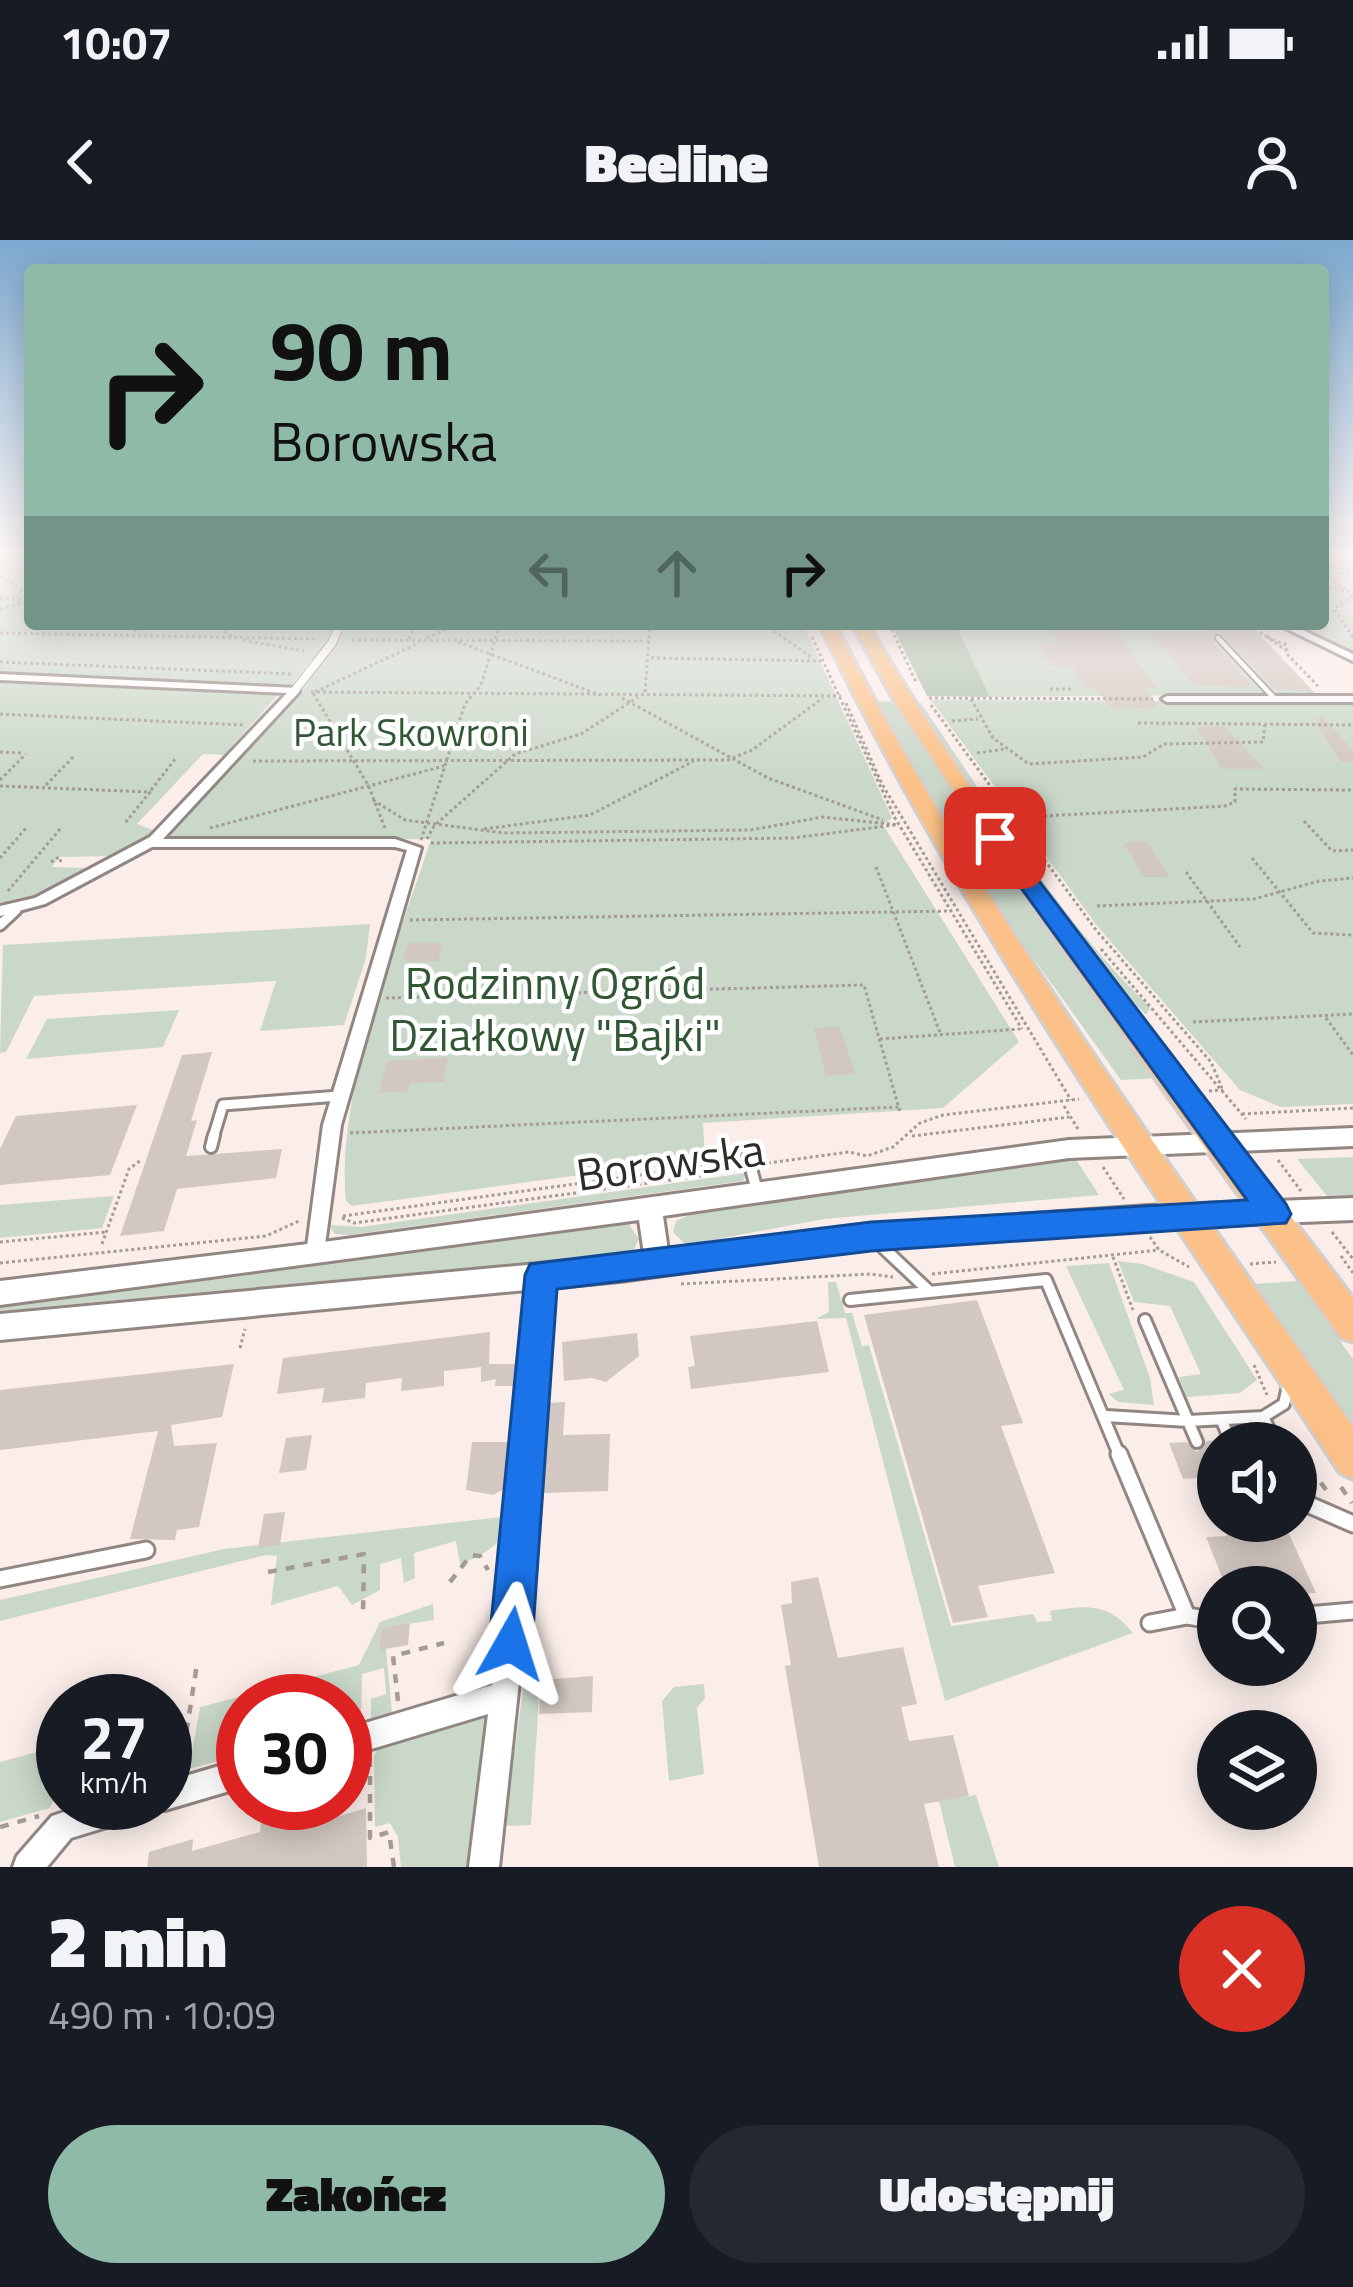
<!DOCTYPE html>
<html lang="pl">
<meta charset="utf-8">
<style>
:root{--surface:#171b24;--page:#242831;--text:#f1f3f6;--muted:#9ea1a6;--accent:#90baa8}
body{margin:0;font-family:"Titillium Web",sans-serif;background:var(--page);color:var(--text);height:100vh;display:flex;flex-direction:column;font-size:45px;white-space:nowrap}
*{box-sizing:border-box;margin:0}
p{font-size:39px;color:var(--muted)}
.icon{flex:none;width:66px;height:66px;fill:none;stroke:currentColor;stroke-width:2;stroke-linecap:round;stroke-linejoin:round}
.map{position:relative;height:1627px;overflow:hidden}
.sheet{display:flex;flex-direction:column;background:var(--surface);flex:1}
.sheet>*{flex:none}
.banner{position:absolute;left:24px;top:24px;width:1305px;height:366px;border-radius:12px;box-shadow:0 6px 30px #0003;background:#90baa8;color:#111;overflow:hidden}
.tools{position:absolute;left:1197px;top:1182px;display:grid;gap:24px}
.tools a{display:grid;place-items:center;width:120px;height:120px;border-radius:50%;background:var(--surface);box-shadow:0 6px 30px #0003;font-size:60px}
.speed{position:absolute;left:36px;top:1434px;display:flex;gap:24px;font-size:60px;font-weight:700;text-align:center}
.speed>*{display:grid;place-content:center;width:156px;height:156px;border-radius:50%;background:var(--surface);box-shadow:0 6px 30px #0003;line-height:1}
.speed small{font-size:30px;font-weight:400}
.speed .limit{border:18px solid #d22;background:#fff;color:#111}
.pin{position:absolute;display:grid;place-items:center;width:102px;height:102px;color:#fff;margin:-51px;border-radius:24px;box-shadow:0 6px 18px #0006}
.me{position:absolute;width:132px;margin:-66px;rotate:6deg;stroke-linejoin:round;filter:drop-shadow(0 0 9px #0008)}
.turn{display:flex;align-items:center;gap:42px;height:252px;padding:0 48px;font-size:54px}
.turn .icon{width:156px;height:156px;stroke-width:2.5}
.turn b{display:block;font-size:84px;line-height:102px}
.lanes{display:flex;align-items:center;height:114px;padding:0 48px;background:#0003;justify-content:center;gap:60px;direction:ltr}
.lanes .off{opacity:.35}
.round{display:grid;place-items:center;flex:none;width:126px;height:126px;border-radius:63px;background:var(--page)}
.overview{display:flex;align-items:center;justify-content:space-between;height:204px;padding:0 48px}
h1{font-size:72px;font-weight:800;line-height:90px}
.primary-button{display:flex;gap:24px;margin-top:auto;padding:24px 48px}
.primary-button a{flex:1;height:138px;border-radius:72px;background:var(--accent);color:#111;font-size:48px;font-weight:800;line-height:138px;text-align:center}
.primary-button a+a{background:var(--page);color:var(--text)}
.status{display:flex;justify-content:space-between;align-items:center;height:84px;padding:0 60px;background:var(--surface);direction:ltr}
.status svg{height:33px;fill:currentColor}
header{display:flex;justify-content:space-between;align-items:center;height:156px;padding:0 48px;background:var(--surface);font-size:54px;font-weight:800}
.map>svg:first-child{display:block}
.green{fill:#c9d8c9}
.forest{fill:#a9c0a9}
.building{fill:#d2c7c1}
.lines{fill:none;stroke-linecap:round;stroke-linejoin:round}
.service-far3-casing{stroke:#918682;stroke-width:8}
.service-far2-casing{stroke:#918682;stroke-width:15}
.service-far1-casing{stroke:#918682;stroke-width:16}
.service-casing{stroke:#918682;stroke-width:21}
.pedestrian-casing{stroke:#918682;stroke-width:10}
.minor-casing{stroke:#918682;stroke-width:6}
.tertiary-casing{stroke:#918682;stroke-width:6}
.primary-casing{stroke:#d1d0d0;stroke-width:6}
.path-far1{stroke:#a49b98;stroke-width:3;stroke-dasharray:3 3;stroke-linecap:butt}
.path{stroke:#a49b98;stroke-width:4.5;stroke-dasharray:9 9;stroke-linecap:butt}
.service-far3{stroke:#fff;stroke-width:4.5}
.service-far2{stroke:#fff;stroke-width:9}
.service-far1{stroke:#fff;stroke-width:10}
.service{stroke:#fff;stroke-width:15}
.pedestrian{stroke:#fff;stroke-width:8}
.minor{fill:#fff;fill-rule:evenodd}
.tertiary{fill:#fff;fill-rule:evenodd}
.primary{fill:#fbc188;fill-rule:evenodd}
.route{fill:#1a73e8;stroke:#114b97;stroke-width:3}
.labels{text-anchor:middle;dominant-baseline:central;stroke-width:9;stroke-linejoin:round;paint-order:stroke}
.far-park-label{font-size:39px;fill:#325735;stroke:#fff}
.park-label{font-size:45px;fill:#325735;stroke:#fff}
.street-label{font-size:45px;fill:#2f2b29;stroke:#fff}
</style>
<div class="status"><b>10:07</b><svg viewBox="0 0 49 12"><path d="M0 12V9h3v3zM5 12V6h3v6zM10 12V3h3v9zM15 12V0h3v12zM26 1h20v11H26zM47 4h2v5h-2z"/></svg></div>
<header><svg class="icon" aria-label="back" viewBox="0 0 24 24"><path d="M15 5l-7 7 7 7"/></svg>Beeline<svg class="icon" aria-label="person" viewBox="0 0 24 24"><circle cx="12" cy="8" r="4"/><path d="M4 21q1-7 8-7t8 7"/></svg></header>
<div class="map">
<svg width="1353" height="1627" viewBox="0 0 1353 1627">
<rect width="100%" height="100%" fill="#fbeeea"/>
<path class="green" d="M0 311H30V384H803L892 578 883 585 1019 802 943 868 703 883 705 918 352 966 346 961C335 852 397 705 431 599L176 601 170 596 307 444 323 420 312 419 289 448 0 435Z
M1323 311H1353V415L1288 384H1323Z
M951 384H1238L1254 388 1316 454 990 457 958 388Z
M0 441 279 454 224 515 203 514 137 584 158 592 118 616 59 617 52 627 95 628 21 664 0 662Z
M931 460 1353 462V864L1281 867 1240 850 1098 687Z
M870 461 895 462 1001 623 1159 838 1121 840 977 640Z
M913 462 921 463C986 559 1066 688 1150 767L1146 775C1054 686 984 568 913 462Z
M370 684 366 718 344 785 260 791 276 741 34 756 6 812 0 813 3 705Z
M179 770 163 807 26 819 47 779Z
M1353 917V955L1327 956 1297 919Z
M1075 918 1099 955 824 979 686 1005 673 992 676 981 689 975Z
M746 933 743 941 349 995 335 994 329 985 361 987Z
M114 956 102 988 0 998V965Z
M628 983 639 999 634 1009 617 1014 0 1071V1066Z
M1118 1021 1142 1024 1194 1042 1257 1140 1240 1153 1187 1157 1179 1137 1201 1134 1170 1066 1134 1062Z
M1109 1023 1150 1138 1154 1165 1118 1162 1109 1154 1124 1150 1066 1026Z
M1297 1041 1353 1119V1189L1254 1044Z
M828 1042H836L845 1073H852L862 1106 869 1105 951 1386 1033 1374 1037 1382 1052 1381 1050 1371C1085 1365 1109 1362 1133 1393L945 1461 846 1078 816 1079 829 1072Z
M518 1275C506 1299 485 1316 460 1324L456 1301 414 1313 415 1338 404 1343 401 1318 380 1324V1350L352 1365 338 1346 271 1365 277 1316 266 1315 0 1381V1360L224 1309Z
M433 1364 434 1380 381 1388 379 1409H386L392 1472 371 1479V1459L386 1454 384 1428 362 1434 361 1481 345 1486V1461H243V1514L189 1529 200 1467 359 1425 380 1382Z
M540 1440 531 1585 505 1586 524 1441Z
M704 1444 705 1458 697 1468 704 1534 669 1541 662 1461 674 1447Z
M492 1475 470 1627H401L398 1597 390 1583 375 1587 374 1516 380 1505Z
M63 1505V1541L50 1568 0 1582V1522Z
M976 1555 999 1627H955L939 1561Z"/>
<path class="forest" d="M891 384 957 387 990 457 927 456Z"/>
<path class="building" d="M1090 385 1114 388 1157 448H1145L1159 468 1112 469 1096 449H1086L1072 426H1051L1039 405H1059L1049 388Z
M1205 385 1253 390 1313 452 1274 448 1219 391 1212 395V402L1254 447 1194 446 1151 393H1212Z
M1322 476 1353 511V522H1341L1315 482Z
M1224 486 1265 529H1222L1196 487Z
M1147 601 1151 607 1170 637H1144L1123 603Z
M408 703H443L438 721 408 722 403 719Z
M839 786 855 834 826 836 814 788Z
M212 812 191 881 197 880 186 916 282 909 276 938 177 949 164 991 120 996 182 815Z
M448 818 443 842 410 843 408 851 379 853 387 821Z
M137 865 110 935 0 945V909L16 876Z
M977 1060 1023 1183 1001 1186 1055 1333 978 1346 988 1377 953 1383 864 1075Z
M817 1081 829 1132 691 1149 688 1127 695 1126 690 1096Z
M490 1092 489 1124H520L519 1146H495L496 1139 481 1142V1127L444 1131V1146L401 1151 402 1138 366 1143 365 1158 322 1163 324 1148 277 1154 283 1118Z
M637 1093 639 1116 606 1142 592 1138 564 1141 562 1102Z
M234 1124 222 1177 171 1185 174 1206 217 1203 199 1287 177 1290 175 1300 130 1299 158 1191 0 1210V1150Z
M565 1162 563 1195 610 1194 608 1251 543 1253 549 1163Z
M312 1195 306 1230 279 1233 286 1198Z
M1218 1200V1227L1207 1226 1199 1238 1183 1239 1169 1203 1187 1202 1197 1212 1207 1201Z
M472 1202H508L504 1249 493 1255 466 1250Z
M285 1272 280 1305 258 1308 264 1274Z
M1237 1281 1284 1283 1316 1353 1296 1354V1347H1226L1206 1297 1227 1296 1225 1287 1239 1286Z
M818 1337 838 1418 903 1407 917 1464 901 1467 909 1501 953 1495 969 1556 924 1564 939 1627H819L785 1426 791 1425 781 1365 792 1363 791 1342Z
M410 1383 408 1405 379 1410 381 1388Z
M593 1436 592 1472 539 1474 541 1440Z
M297 1563H306L305 1586 366 1568 367 1627H147L149 1612 193 1599 192 1611 260 1592 262 1574Z"/>
<g class="lines">
<g class="service-far3-casing">
<path id="service-far3" d="M1218 398 1275 459"/>
</g>
<g class="service-far2-casing">
<path id="service-far2" d="M0 685 16 670
M213 898 223 865 339 856"/>
</g>
<g class="service-far1-casing">
<path id="service-far1" d="M211 907 214 895
M748 917 757 951
M875 1000 929 1051
M850 1060 1046 1040 1120 1217
M1106 1176 1188 1181 1145 1080
M1263 1177 1276 1203
M1250 1179 1259 1198
M1222 1181 1230 1200
M1197 1202 1188 1181 1263 1177 1284 1164 1288 1146"/>
</g>
<g class="service-casing">
<path id="service" d="M1119 1214 1187 1376
M1211 1237 1218 1253
M1296 1259 1353 1284
M0 1339 146 1310
M1296 1376 1353 1371
M1150 1383 1187 1376 1218 1381"/>
</g>
<g class="pedestrian-casing">
<path id="pedestrian" d="M295 450 332 403 340 384"/>
</g>
<g class="minor-casing">
<path id="minor" d="M1277 384H1290L1353 414V421Z
M0 434 299 448V452L163 599H395L421 608 341 885 323 1020 316 1023 309 1020 306 1014 323 885 407 610 395 607H152L45 664 0 676V666L35 658 150 597 287 453 0 440Z
M1353 456V462H1167L1162 459 1167 456Z
M542 1026 549 1028 552 1035 537 1275 499 1627H469L488 1474 345 1517V1489L492 1445 513 1275 532 1035 535 1028Z
M243 1519V1547L165 1570 154 1564 150 1573 140 1577 71 1598 47 1627H13L17 1616 52 1576 91 1563H165V1542Z"/>
</g>
<g class="tertiary-casing">
<path id="tertiary" d="M1353 888V906L1069 918 663 976 668 1011 871 985 1148 966 1353 958V980L1148 988 871 1007 620 1041 0 1100V1074L644 1014 639 980 0 1065V1041L316 1003 1069 900Z"/>
</g>
<g class="primary-casing">
<path id="primary" d="M819 384H835C979 669 1171 925 1353 1187V1239L1340 1233C1158 956 963 684 819 384Z
M852 384H868C1006 623 1187 838 1353 1058V1102L1341 1098 1006 630 895 462Z"/>
</g>
<path class="path-far1" d="M1323 312 1353 315
M1323 327 1353 329
M1323 332 1353 334
M0 336 30 356
M1323 347 1353 352
M1346 350 1325 334 1329 327 1353 319
M1353 356 1334 369 1353 397
M0 358 28 360
M0 369 30 361
M117 384 138 392
M215 384 232 397
M764 384 811 417
M889 384 916 442
M1260 392 1287 411
M0 393 318 399
M812 397 895 578 1022 789
M1267 397 1286 405
M427 398 458 384
M409 399 416 384
M243 400 304 411
M352 400 650 401
M458 402 600 455
M1285 402 1288 415 1318 446
M651 418 821 421
M0 422 292 434
M1050 449H1074
M311 452 841 456
M645 452 650 384
M622 458 768 538 883 580
M929 458 1153 459
M971 459 993 498 1029 524 1143 517 1164 504 1263 502 1265 483
M846 463 882 544 1071 860
M931 465 1096 690 1211 822 1222 848
M0 474 244 485
M952 481 978 479
M1138 483 1353 485
M0 512 22 513
M977 513 1004 509
M253 521 728 520 752 510 823 458
M0 540 26 514
M46 545 75 515
M0 546 150 552 125 583
M151 550 176 518
M373 560 405 580 504 593 751 590 823 577 899 585
M1026 577 1225 566 1235 562V549L1353 550
M1304 581 1332 611 1353 610
M210 588 444 526
M385 588 368 545 313 453 419 403
M484 589 590 575 694 521
M427 599 434 586 515 514 581 494 638 457
M421 600 465 464 481 445 500 384
M431 603 793 598 894 585
M0 618 27 587
M1252 618 1313 693 1353 695
M51 622 59 617 61 622
M876 627 941 795
M1186 632 1240 707
M8 651 61 588
M1097 666 1254 659 1319 641 1353 638
M410 680 949 671
M1101 709 1246 879
M386 758 864 745 900 872
M1326 778 1353 815
M1193 782 1353 774
M880 799 1020 789
M1209 851 1223 850
M1064 866 1078 889
M1242 874 1353 868
M350 893 898 867
M912 896 1069 877
M1278 920 1301 951
M768 923 849 912 867 916 893 907 920 883 943 875 1079 859
M1103 927 1124 959
M343 976 705 926 720 928
M342 978 354 983 708 935 734 927
M1332 992 1353 1019
M1150 997 1159 1010 1189 1027
M0 1002 106 992
M102 1004 129 929 141 920
M1341 1016 1353 1033
M1113 1017 1133 1070
M0 1023 266 996 299 981
M1250 1024 1276 1022
M932 1034 1159 1010
M681 1044 870 1034 893 1037
M240 1108 245 1089
M1254 1125 1267 1155
M1296 1210 1301 1217"/>
<path class="path" d="M1299 1214 1330 1255
M1341 1247 1352 1263
M268 1332 364 1314 363 1375
M450 1342 471 1315 480 1316 488 1330
M96 1461 98 1450
M398 1461 393 1416 444 1403
M370 1518V1598L389 1592 394 1627
M181 1527 197 1424
M0 1587 39 1576"/>
<use href="#service-far3" class="service-far3"/>
<use href="#service-far2" class="service-far2"/>
<use href="#service-far1" class="service-far1"/>
<use href="#service" class="service"/>
<use href="#pedestrian" class="pedestrian"/>
<use href="#minor" class="minor"/>
<use href="#tertiary" class="tertiary"/>
<use href="#primary" class="primary"/>
</g>
<linearGradient id="sky" x2="0" y2="1"><stop stop-color="#7da9d0"/><stop offset="0.58" stop-color="#fdf7f6"/><stop offset="1" stop-color="#fdf7f6" stop-opacity="0"/></linearGradient>
<rect width="1353" height="539" fill="url(#sky)"/>
<path class="route" d="M995 592 1003 594 1286 964 1291 974 1286 983 871 1011 557 1049 532 1404 526 1419 511 1426 495 1419 489 1404 525 1035 530 1024 871 982 1247 960 985 598Z"/>
<g class="labels">
<g class="far-park-label">
<text x="411" y="491">Park Skowroni</text>
</g>
<g class="park-label">
<text x="555" y="742">Rodzinny Ogród<tspan x="555" dy="52">Działkowy "Bajki"</tspan></text>
</g>
<g class="street-label">
<text transform="translate(670 921) rotate(-8)">Borowska</text>
</g>
</g>
</svg>
<div class="tools">
<a><svg class="icon" aria-label="sound" viewBox="0 0 24 24"><path d="M4 9h4l5-4v14l-5-4H4zM17 9q2 3 0 6"/></svg></a>
<a><svg class="icon" aria-label="search" viewBox="0 0 24 24"><circle cx="10" cy="10" r="6"/><path d="M15 15l6 6"/></svg></a>
<a><svg class="icon" aria-label="layers" viewBox="0 0 24 24"><path d="M12 4l9 5-9 5-9-5zM3 14l9 5 9-5"/></svg></a>
</div>
<div class="speed"><div>27<small>km/h</small></div><div class="limit">30</div></div>
<div class="pin" style="left:995px;top:598px;background:#d93025"><svg class="icon" aria-label="arrive" viewBox="0 0 24 24"><path d="M6 21V4h12l-3 4 3 4H6"/></svg></div>
<svg class="me" style="left:511px;top:1404px" viewBox="-20 -20 40 40"><path d="M0-17L14 15 0 8-14 15z" fill="#1a73e8" stroke="#fff" stroke-width="4"/></svg>
<div class="banner">
<div class="turn"><svg class="icon" aria-label="right" viewBox="0 0 24 24"><path d="M7 20v-9h11M14 6l5 5-5 5"/></svg><div><b>90 m</b>Borowska</div></div>
<div class="lanes"><svg class="icon off" aria-label="left" viewBox="0 0 24 24"><path d="M17 20v-9H6M10 6l-5 5 5 5"/></svg><svg class="icon off" aria-label="ahead" viewBox="0 0 24 24"><path d="M12 20V5M6 11l6-6 6 6"/></svg><svg class="icon" aria-label="right" viewBox="0 0 24 24"><path d="M7 20v-9h11M14 6l5 5-5 5"/></svg></div>
</div>
</div>
<section class="sheet">
<div class="overview"><div><h1>2 min</h1><p>490 m · 10:09</p></div><a class="round" style="background:#d93025;color:#fff"><svg class="icon" aria-label="close" viewBox="0 0 24 24"><path d="M6 6l12 12M18 6L6 18"/></svg></a></div>
<div class="primary-button"><a>Zakończ</a><a>Udostępnij</a></div>
</section>
